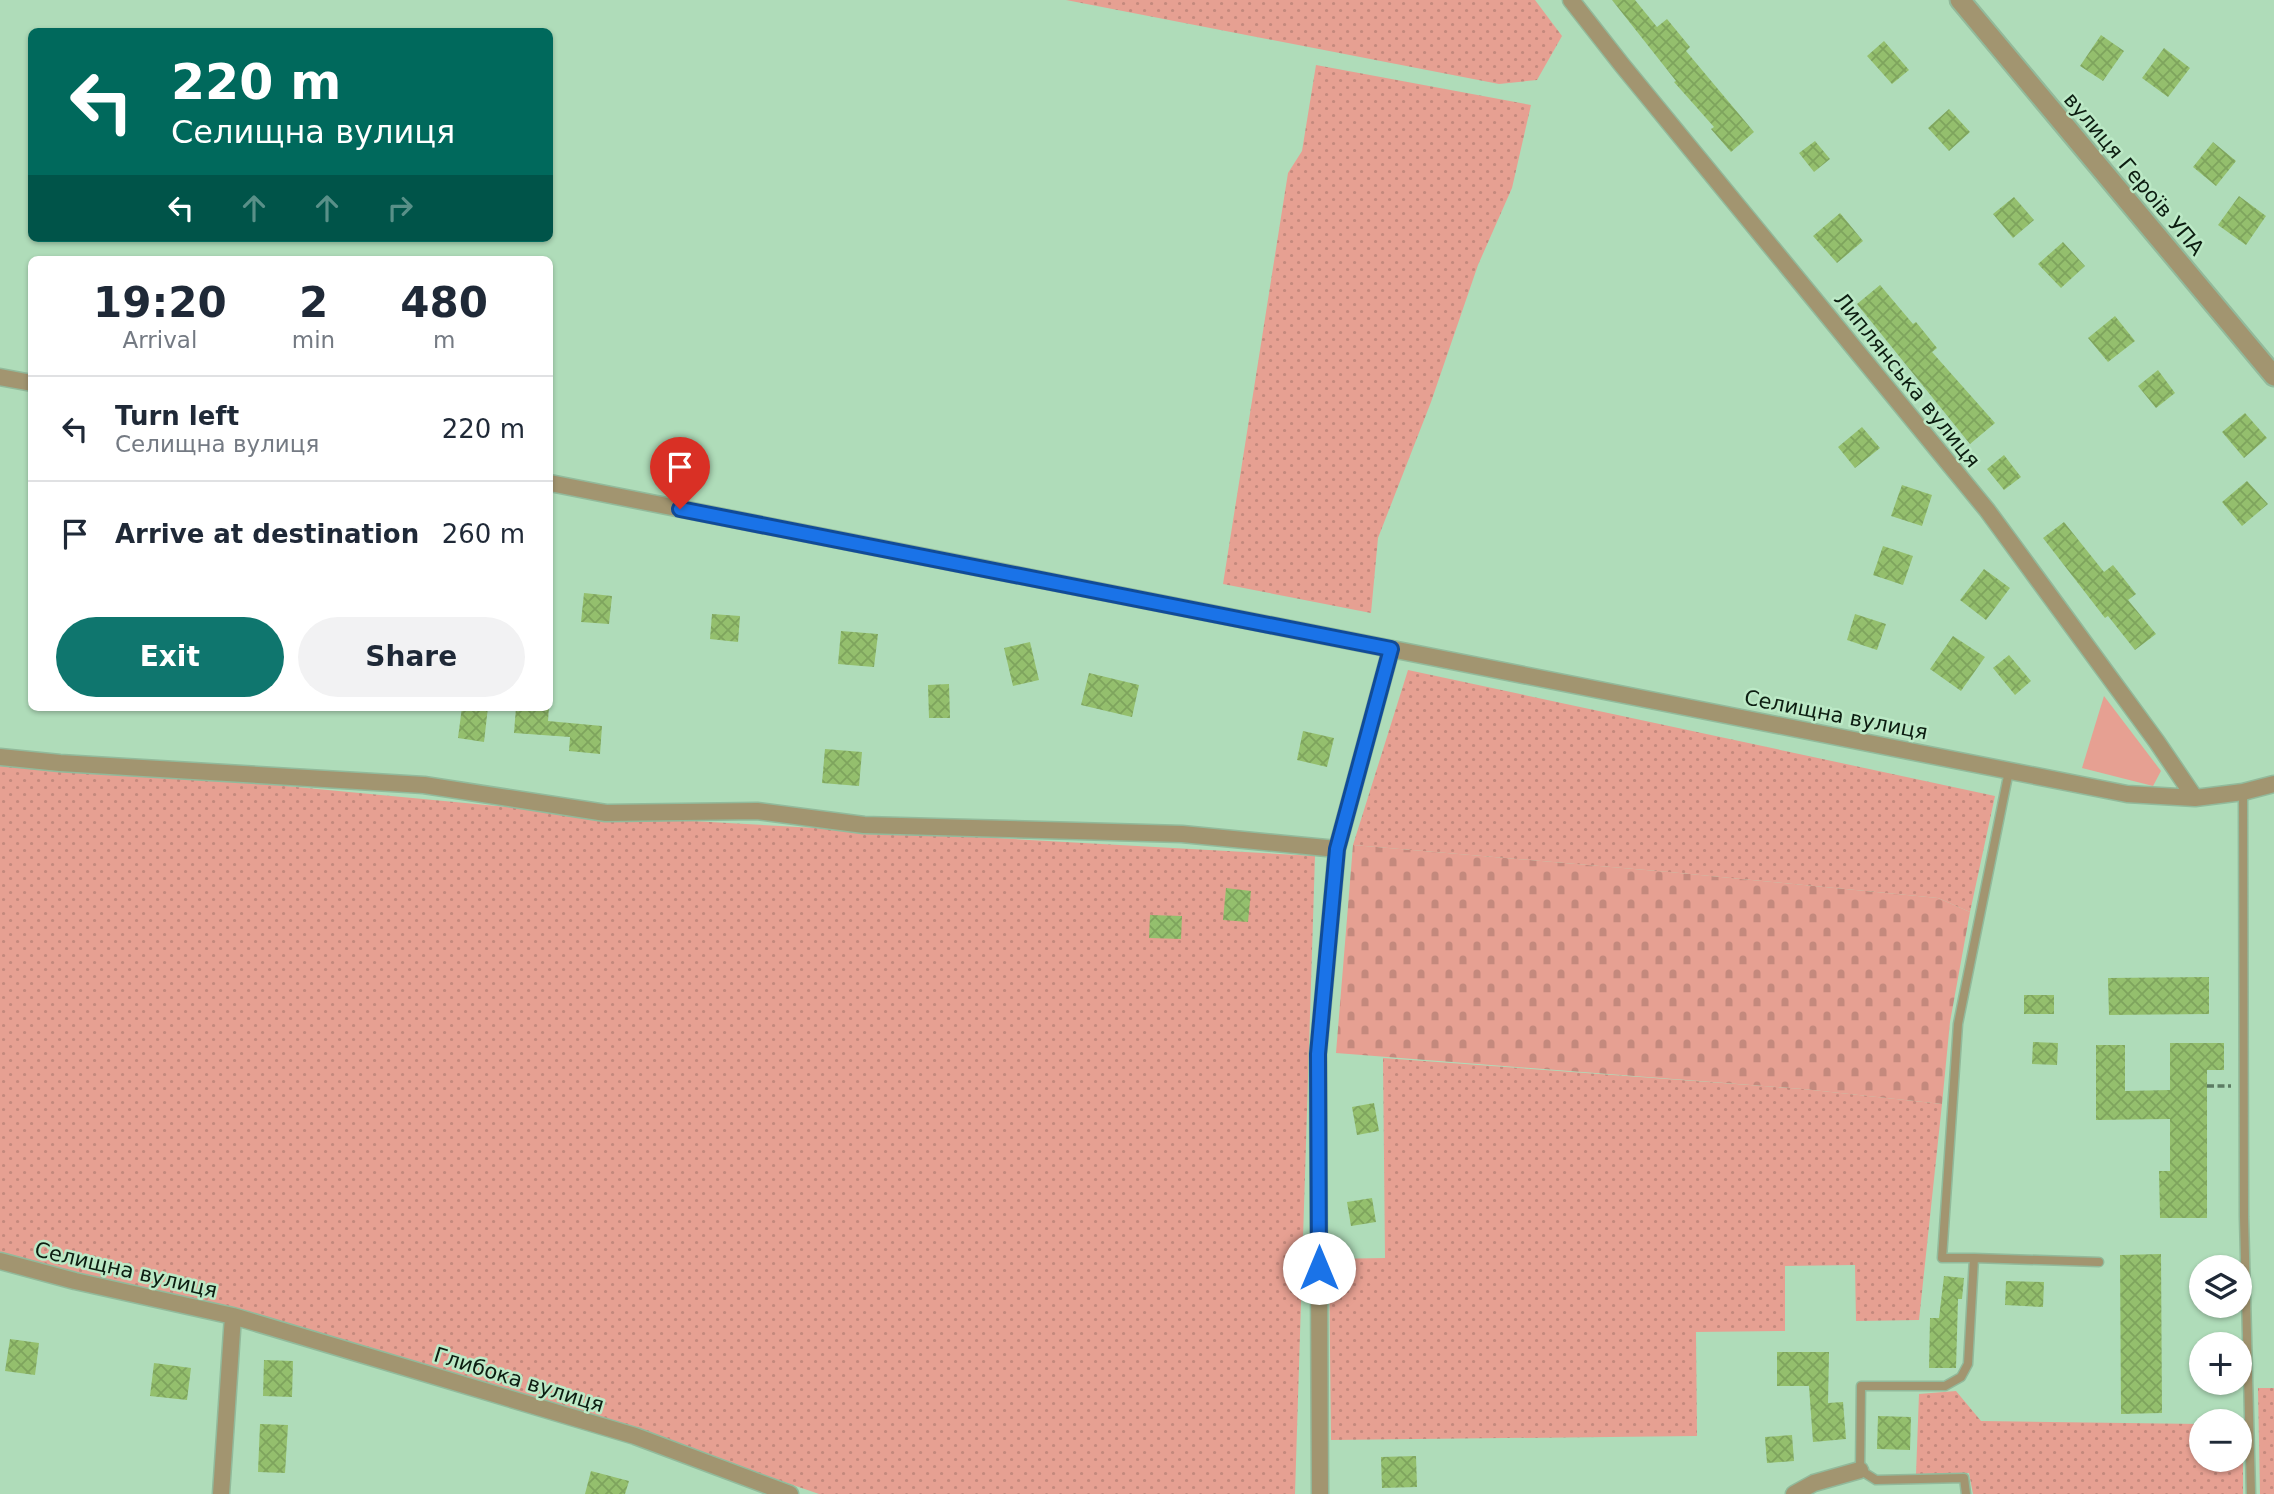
<!DOCTYPE html>
<meta charset="utf-8">
<style>
:root{--surface:#fff;--page:#f2f2f3;--text:#1f2937;--muted:#747a83;--line:#e0e1e3;--accent:#0f766e}
body{margin:0;font-family:"DejaVu Sans",sans-serif;background:var(--page);color:var(--text);height:100vh;display:flex;flex-direction:column;font-size:26px;white-space:nowrap}
*{box-sizing:border-box;margin:0}
p{font-size:23px;color:var(--muted)}
.icon{flex:none;width:38px;height:38px;fill:none;stroke:currentColor;stroke-width:2;stroke-linecap:round;stroke-linejoin:round}
.map{position:relative;flex:1;overflow:hidden}
.drawer{position:absolute;left:28px;top:256px;width:525px;height:455px;display:flex;flex-direction:column;background:var(--surface);border-radius:10px;box-shadow:0 2px 5px #0004}
.drawer>*{flex:none}
.hud{position:absolute;left:28px;top:28px;width:525px;height:214px;border-radius:10px;box-shadow:0 2px 5px #0004;background:#00695c;color:#fff;overflow:hidden}
.buttons{position:absolute;left:2189px;top:1255px;display:grid;gap:14px}
.buttons a{display:grid;place-items:center;width:63px;height:63px;border-radius:50%;background:var(--surface);box-shadow:0 2px 5px #0004;font-size:35px}
.pin{position:absolute;display:grid;place-items:center;width:60px;height:60px;color:#fff;margin:-72px -30px;border-radius:50% 50% 50% 0;rotate:-45deg;box-shadow:0 0 7px #0007}
.pin .icon{rotate:45deg}
.me{position:absolute;width:77px;margin:-38px;rotate:0deg;stroke-linejoin:round;filter:drop-shadow(0 0 5px #0008)}
.turn{display:flex;align-items:center;gap:24px;height:147px;padding:0 28px;font-size:32px}
.turn .icon{width:91px;height:91px;stroke-width:2.5}
.turn b{display:block;font-size:49px;line-height:60px}
.lanes{display:flex;align-items:center;height:66px;padding:0 28px;background:#0003;justify-content:center;gap:35px;direction:ltr}
.lanes .off{opacity:.35}
.eta{display:flex;justify-content:space-evenly;align-items:center;height:119px;text-align:center}
.eta b{font-size:42px;font-weight:800;line-height:49px}
.action{display:flex;gap:14px;margin-top:auto;padding:14px 28px}
.action a{flex:1;height:80px;border-radius:42px;background:var(--accent);color:#fff;font-size:28px;font-weight:800;line-height:80px;text-align:center}
.action a+a{background:var(--page);color:var(--text)}
ul{padding:0;list-style:none}
li{display:flex;align-items:center;gap:21px;height:105px;padding:0 28px;border-top:2px solid var(--line)}
li div{flex:1}
li b{display:block;font-size:26px}
li em{font-style:normal}
.map>svg:first-child{display:block}
.green{fill:#e6a092}
.cemetery{fill:url(#cemetery-stones)}
.garden{fill:url(#garden-dots)}
.building{fill:url(#building-cross-hatch)}
.lines{fill:none;stroke-linecap:round;stroke-linejoin:round}
.service-casing{stroke:#92ba9b;stroke-width:11}
.minor-casing{stroke:#92ba9b;stroke-width:19}
.tertiary-casing{stroke:#92ba9b;stroke-width:23}
.path{stroke:#5c7b63;stroke-width:3.5;stroke-dasharray:7 3.5;stroke-linecap:butt}
.service{stroke:#a29570;stroke-width:8}
.minor{stroke:#a29570;stroke-width:16}
.tertiary{stroke:#a29570;stroke-width:19}
.route-casing{stroke:#114b97;stroke-width:18}
.route{stroke:#1a73e8;stroke-width:12}
.labels{text-anchor:middle;dominant-baseline:central;stroke-width:5;stroke-linejoin:round;paint-order:stroke}
.street-label{font-size:21px;fill:#0c1d11;stroke:#bce9c6}
</style>
<div class="map">
<svg width="2274" height="1494" viewBox="0 0 2274 1494">
<defs>
<pattern id="cemetery-stones" width="16" height="16" patternUnits="userSpaceOnUse" patternTransform="scale(1.75)"><rect width="16" height="16" fill="#e6a092"/><path d="M2 7V4a2 2 0 0 1 4 0v3zM10 15v-3a2 2 0 0 1 4 0v3z" fill="#c4897d"/></pattern>
<pattern id="garden-dots" width="8" height="8" patternUnits="userSpaceOnUse" patternTransform="scale(1.75)"><rect width="8" height="8" fill="#e6a092"/><path d="M2 2h.1M6 6h.1" fill="none" stroke="#c4897d" stroke-width="1.8" stroke-linecap="round"/></pattern>
<pattern id="building-cross-hatch" width="8" height="8" patternUnits="userSpaceOnUse" patternTransform="scale(1.75)"><rect width="8" height="8" fill="#94bf6d"/><path d="M0 0l8 8M0 8l8-8" fill="none" stroke="#7ea45d"/></pattern>
</defs>
<rect width="100%" height="100%" fill="#afdcb9"/>
<path class="green" d="M2104 696 2161 771 2153 786 2082 768Z"/>
<path class="cemetery" d="M1353 845 1669 872 1938 898 1970 912 1950 1022 1942 1104 1803 1089 1336 1053Z"/>
<path class="garden" d="M1066 0H1535L1562 36 1537 80 1499 84Z
M1316 65 1531 105 1512 188 1478 265 1431 402 1378 538 1371 613 1223 584 1288 173 1302 151Z
M1408 670 1995 796 1970 912 1938 898 1669 872 1353 845Z
M0 759 602 816 1315 856 1295 1494H819L556 1403 206 1305 0 1253Z
M1383 1058 1803 1089 1942 1104 1919 1320 1856 1321 1855 1265 1785 1266V1331L1696 1332 1697 1436 1331 1440 1329 1259 1385 1258Z
M2258 1388H2274V1494H2260Z
M1956 1391 1981 1421 2201 1424 2202 1460H2240V1425H2243V1494H1973L1969 1473 1916 1474 1919 1394Z"/>
<path class="building" d="M1612 0H1635L1657 27 1667 19 1690 47 1686 51 1754 132 1731 152 1711 129 1714 127 1674 82 1676 81Z
M2101 35 2124 51 2103 81 2080 66Z
M1884 41 1909 70 1892 84 1867 56Z
M2164 48 2190 68 2168 97 2142 78Z
M1949 109 1970 132 1949 151 1928 128Z
M1815 141 1830 159 1814 172 1799 153Z
M2213 142 2236 161 2216 186 2193 167Z
M2239 196 2266 216 2246 245 2218 225Z
M2014 197 2034 220 2013 238 1993 214Z
M1840 213 1863 241 1837 263 1813 236Z
M2063 242 2085 266 2061 288 2038 264Z
M1880 285 1913 324 1916 322 1937 348 1932 352 1995 423 1970 444 1857 304Z
M2115 316 2135 341 2108 362 2088 338Z
M2158 370 2175 393 2156 408 2138 386Z
M2245 413 2267 438 2244 458 2222 432Z
M1862 427 1880 448 1855 468 1838 447Z
M2004 455 2021 477 2004 490 1987 469Z
M2247 481 2268 504 2242 526 2222 502Z
M1902 485 1932 495 1922 526 1891 516Z
M2064 522 2104 572 2113 565 2136 594 2128 600 2156 634 2135 650 2108 616 2105 618 2043 538Z
M1883 546 1913 556 1903 585 1873 575Z
M1984 569 2010 588 1986 620 1960 600Z
M584 593 612 596 609 624 581 622Z
M712 614 740 616 738 642 710 639Z
M1855 614 1886 624 1877 650 1847 640Z
M841 631 878 634 874 667 838 664Z
M1953 636 1985 657 1961 691 1930 669Z
M1030 642 1039 680 1013 686 1004 648Z
M2009 655 2031 681 2015 695 1993 668Z
M1089 673 1139 685 1132 717 1081 705Z
M949 684 950 718H929L928 685Z
M462 707H488L484 742 458 738Z
M516 707H549L548 721 602 726 600 754 569 751 570 737 514 733Z
M1303 731 1334 738 1327 767 1297 760Z
M825 749 862 752 859 786 822 783Z
M1226 888 1251 891 1248 922 1223 920Z
M1150 915 1182 916 1181 939 1149 938Z
M2209 977V1014L2109 1015 2108 978Z
M2024 995H2054V1014H2024Z
M2033 1042 2058 1043 2057 1065 2032 1064Z
M2170 1043H2224V1070H2207V1218H2160L2159 1171H2170V1119L2096 1120V1045H2125V1091L2170 1090Z
M1374 1103 1379 1131 1357 1135 1352 1107Z
M1372 1198 1376 1222 1351 1226 1347 1202Z
M2161 1254 2162 1413 2121 1414 2120 1255Z
M1944 1276 1964 1278 1962 1299H1958L1956 1368H1929L1930 1318H1939Z
M2006 1281 2044 1282 2043 1307 2005 1305Z
M10 1339 39 1343 35 1375 5 1371Z
M1777 1352H1829L1828 1403 1843 1402 1846 1439 1813 1442 1809 1386H1777Z
M264 1360 293 1361 292 1397 263 1396Z
M154 1363 191 1368 187 1400 150 1396Z
M1878 1416 1911 1417 1910 1450 1877 1449Z
M260 1424 288 1425 285 1473 258 1472Z
M1792 1435 1794 1461 1767 1463 1765 1437Z
M1416 1456 1417 1487 1382 1488 1381 1457Z
M591 1471 629 1481 625 1494H585Z"/>
<g class="lines">
<g class="service-casing">
<path id="service" d="M2243 792 2244 1217 2251 1494
M1974 1258H1942L1958 1024 2009 771
M1966 1494 1964 1478 1876 1480 1860 1470 1861 1386H1945L1961 1377 1968 1364 1974 1258 2099 1262"/>
</g>
<g class="minor-casing">
<path id="minor" d="M1571 0 1622 65 1987 510 2157 742 2195 798
M0 377 32 383
M550 483 2127 794 2195 798 2243 792 2274 784
M0 757 60 763 424 785 606 813 757 811 864 825 1182 834 1337 849
M0 1261 75 1281 233 1316 635 1436 790 1494
M221 1494 233 1316
M1320 1494 1318 1054 1337 849 1391 649
M1794 1494 1814 1483 1860 1470"/>
</g>
<g class="tertiary-casing">
<path id="tertiary" d="M1960 0 2274 376"/>
</g>
<path class="path" d="M2207 1086H2231"/>
<use href="#service" class="service"/>
<use href="#minor" class="minor"/>
<use href="#tertiary" class="tertiary"/>
</g>
<g class="lines">
<g class="route-casing">
<path id="route" d="M680 509 1391 649 1337 849 1318 1054 1319 1268"/>
</g>
<use href="#route" class="route"/>
</g>
<g class="labels">
<g class="street-label">
<text transform="translate(2134 174) rotate(50)">вулиця Героїв УПА</text>
<text transform="translate(1907 380) rotate(51)">Липлянська вулиця</text>
<text transform="translate(1836 715) rotate(11)">Селищна вулиця</text>
<text transform="translate(126 1270) rotate(13)">Селищна вулиця</text>
<text transform="translate(519 1380) rotate(17)">Глибока вулиця</text>
</g>
</g>
</svg>
<div class="buttons">
<a><svg class="icon" aria-label="layers" viewBox="0 0 24 24"><path d="M12 4l9 5-9 5-9-5zM3 14l9 5 9-5"/></svg></a>
<a>+</a>
<a>−</a>
</div>
<div class="pin" style="left:680px;top:509px;background:#d93025"><svg class="icon" aria-label="arrive" viewBox="0 0 24 24"><path d="M6 21V4h12l-3 4 3 4H6"/></svg></div>
<svg class="me" style="left:1319px;top:1268px" viewBox="-20 -20 40 40"><circle r="19" fill="#fff"/><path d="M0-13L10 11 0 6-10 11z" fill="#1a73e8"/></svg>
<div class="hud">
<div class="turn"><svg class="icon" aria-label="left" viewBox="0 0 24 24"><path d="M17 20v-9H6M10 6l-5 5 5 5"/></svg><div><b>220 m</b>Селищна вулиця</div></div>
<div class="lanes"><svg class="icon" aria-label="left" viewBox="0 0 24 24"><path d="M17 20v-9H6M10 6l-5 5 5 5"/></svg><svg class="icon off" aria-label="ahead" viewBox="0 0 24 24"><path d="M12 20V5M6 11l6-6 6 6"/></svg><svg class="icon off" aria-label="ahead" viewBox="0 0 24 24"><path d="M12 20V5M6 11l6-6 6 6"/></svg><svg class="icon off" aria-label="right" viewBox="0 0 24 24"><path d="M7 20v-9h11M14 6l5 5-5 5"/></svg></div>
</div>
<section class="drawer">
<div class="eta">
<div><b>19:20</b><p>Arrival</p></div>
<div><b>2</b><p>min</p></div>
<div><b>480</b><p>m</p></div>
</div>
<ul>
<li><svg class="icon" aria-label="left" viewBox="0 0 24 24"><path d="M17 20v-9H6M10 6l-5 5 5 5"/></svg><div><b>Turn left</b><p>Селищна вулиця</p></div><em>220 m</em></li>
<li><svg class="icon" aria-label="arrive" viewBox="0 0 24 24"><path d="M6 21V4h12l-3 4 3 4H6"/></svg><div><b>Arrive at destination</b></div><em>260 m</em></li>
</ul>
<div class="action"><a>Exit</a><a>Share</a></div>
</section>
</div>
